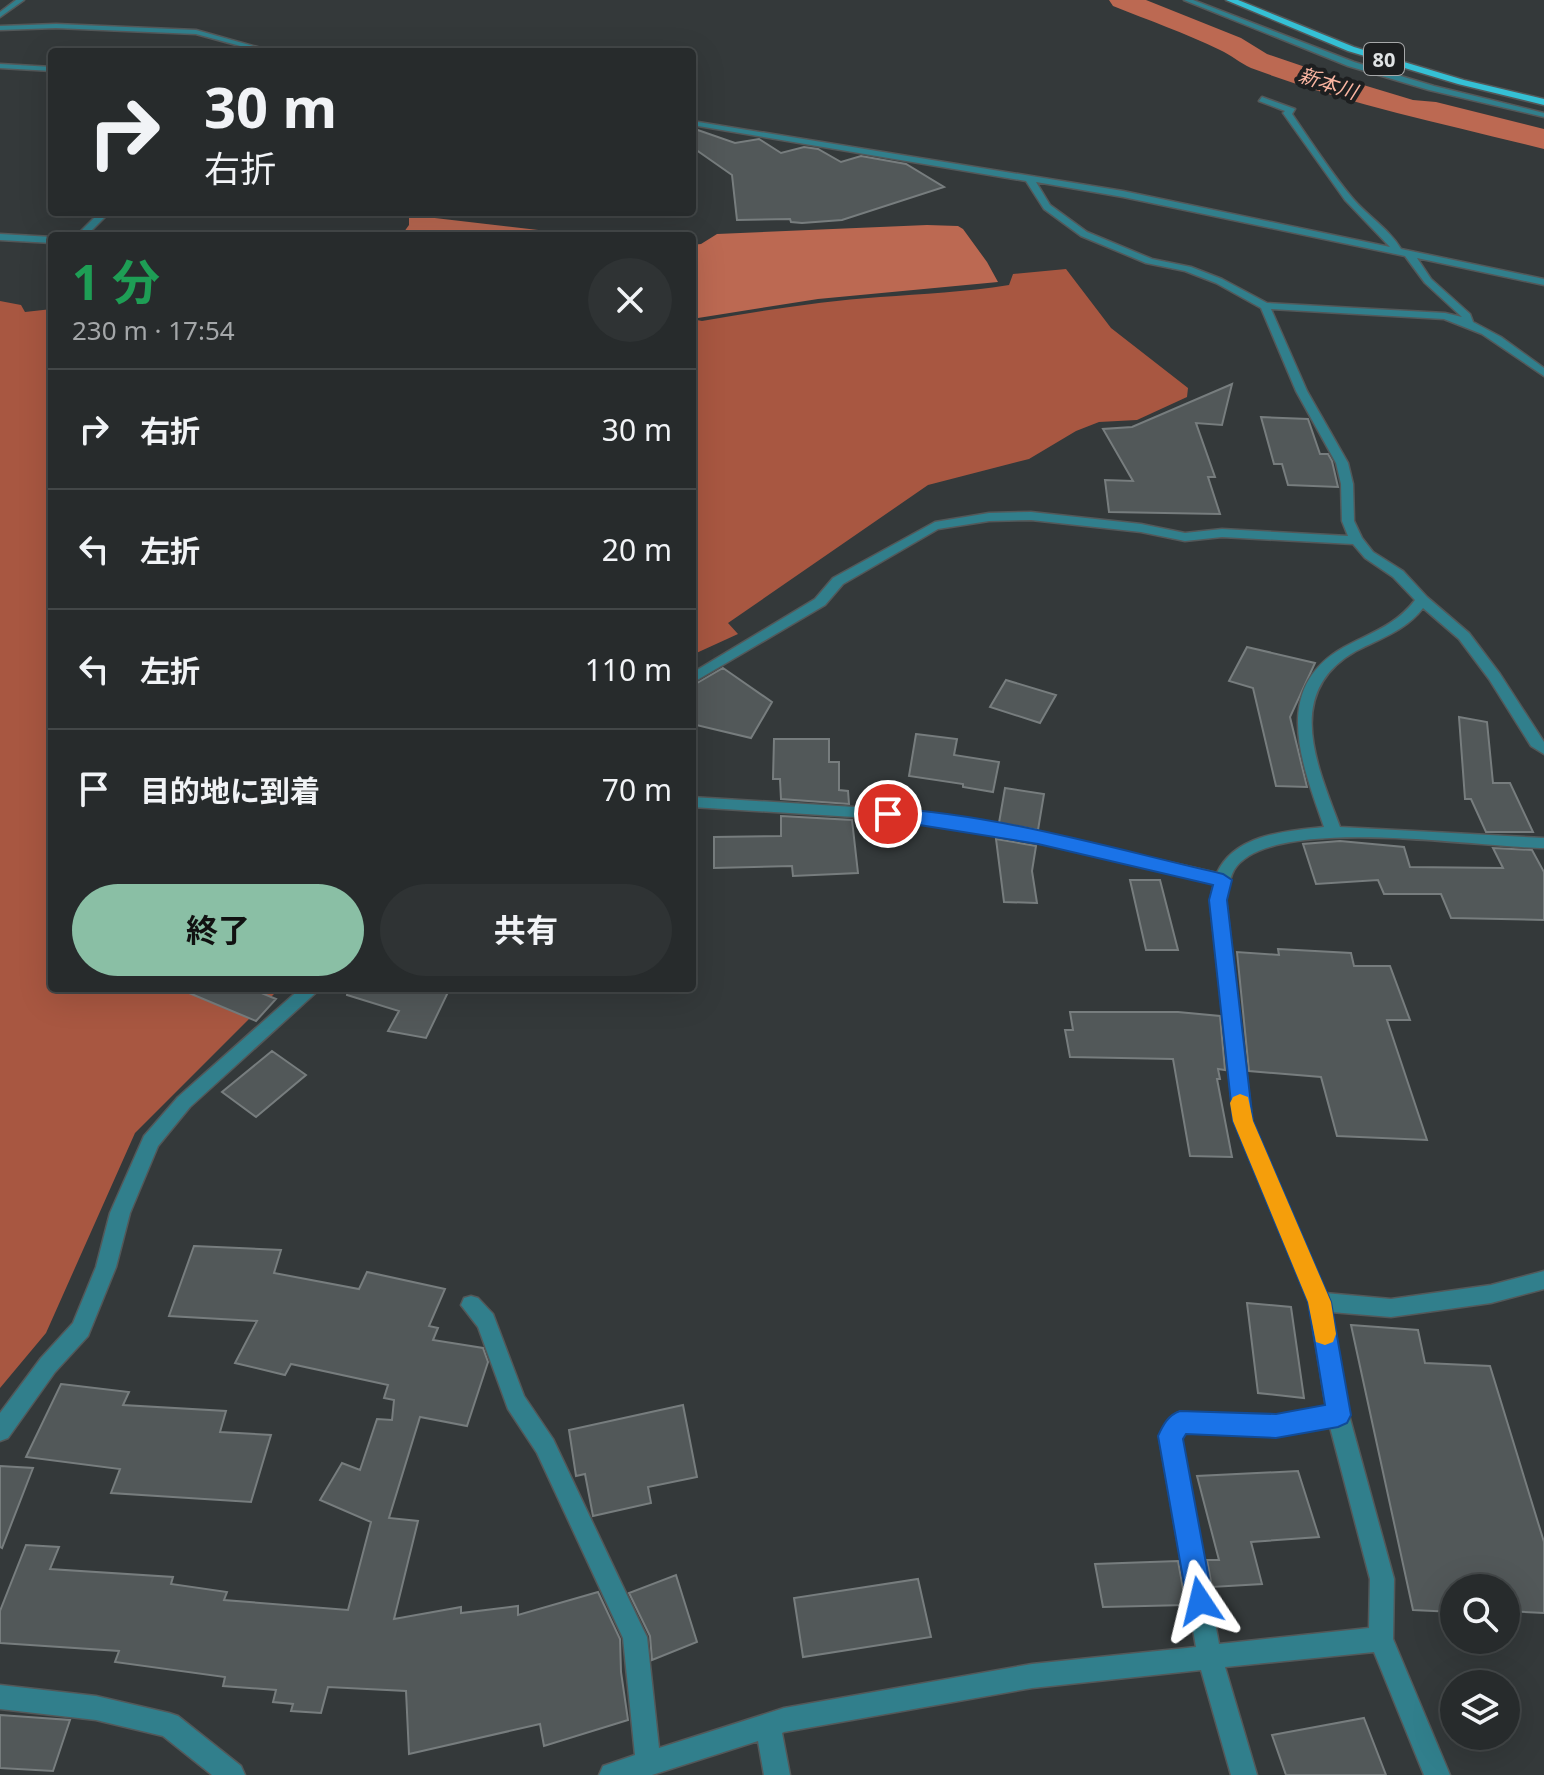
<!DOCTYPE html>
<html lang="ja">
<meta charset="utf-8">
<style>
:root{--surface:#272b2c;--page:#2f3334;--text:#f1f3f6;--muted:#a4a7a9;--line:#434748;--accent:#8abfa5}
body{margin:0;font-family:"Noto Sans","Noto Sans JP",sans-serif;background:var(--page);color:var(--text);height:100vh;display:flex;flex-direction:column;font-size:30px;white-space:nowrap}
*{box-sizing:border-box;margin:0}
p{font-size:26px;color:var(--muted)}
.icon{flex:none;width:44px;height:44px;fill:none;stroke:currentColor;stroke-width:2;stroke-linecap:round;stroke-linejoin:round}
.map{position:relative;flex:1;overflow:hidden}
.side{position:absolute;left:48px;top:232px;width:648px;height:760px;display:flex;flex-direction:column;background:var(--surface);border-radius:8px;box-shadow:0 8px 32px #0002,0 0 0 2px var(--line)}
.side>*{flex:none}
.top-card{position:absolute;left:48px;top:48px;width:648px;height:168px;border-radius:8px;box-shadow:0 8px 32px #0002,0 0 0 2px var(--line);background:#272b2c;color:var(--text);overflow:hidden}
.buttons{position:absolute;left:1440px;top:1574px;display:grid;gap:16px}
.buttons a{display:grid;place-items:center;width:80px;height:80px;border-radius:50%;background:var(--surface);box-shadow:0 8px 32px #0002,0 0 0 2px var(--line);font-size:40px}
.pin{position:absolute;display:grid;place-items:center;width:68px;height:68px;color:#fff;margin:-34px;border:4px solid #fff;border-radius:50%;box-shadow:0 2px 8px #0007}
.me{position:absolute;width:88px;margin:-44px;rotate:350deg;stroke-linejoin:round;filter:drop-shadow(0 0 6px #0008)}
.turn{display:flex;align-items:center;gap:28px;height:168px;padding:0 24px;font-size:36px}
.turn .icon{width:104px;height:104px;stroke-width:2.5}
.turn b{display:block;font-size:56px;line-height:68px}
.round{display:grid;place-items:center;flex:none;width:84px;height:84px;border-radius:42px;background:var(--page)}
.headline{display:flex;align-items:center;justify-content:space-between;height:136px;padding:0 24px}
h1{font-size:48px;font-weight:700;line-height:60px;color:#1e9e55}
.button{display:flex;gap:16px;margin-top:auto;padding:16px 24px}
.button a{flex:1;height:92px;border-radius:48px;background:var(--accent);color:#111;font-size:32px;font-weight:700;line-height:92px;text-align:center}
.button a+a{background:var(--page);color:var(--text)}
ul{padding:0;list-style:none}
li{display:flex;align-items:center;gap:24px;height:120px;padding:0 24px;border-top:2px solid var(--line)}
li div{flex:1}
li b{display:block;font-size:30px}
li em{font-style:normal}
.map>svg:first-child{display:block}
.forest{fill:#a85741}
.water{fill:#bc6952}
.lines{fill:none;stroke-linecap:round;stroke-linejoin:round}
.river{fill:#bc6952;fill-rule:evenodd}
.building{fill:#525859;stroke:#777d7e;stroke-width:2}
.minor-casing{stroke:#535859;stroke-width:3}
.primary-casing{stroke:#535859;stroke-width:3}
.minor{fill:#317f8c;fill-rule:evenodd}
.primary{fill:#35c0d5;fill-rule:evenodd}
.route{fill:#1a73e8;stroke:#114b97;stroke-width:2}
.slow{fill:#f59e0b}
.labels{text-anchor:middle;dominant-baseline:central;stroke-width:8;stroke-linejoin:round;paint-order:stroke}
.shield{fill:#1d1f20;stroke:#a6a8a9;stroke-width:2}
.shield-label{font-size:20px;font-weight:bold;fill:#e0e3e4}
.far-water-label{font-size:20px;font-style:italic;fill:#fbb6a2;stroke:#1d1f20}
</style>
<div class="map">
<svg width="1544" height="1775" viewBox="0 0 1544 1775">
<rect width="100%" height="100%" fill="#34393a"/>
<path class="forest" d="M1066 269 1111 328 1188 388 1187 397 1137 420 1099 422 1076 431 1029 459 928 485 728 623 738 634 692 655V319L702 321C761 311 820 301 880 297 923 294 965 292 1009 285L1013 274Z
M0 301 21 305 25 312 52 309V988H280L135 1133 46 1333 0 1388Z"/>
<path class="water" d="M409 215 590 236H401L409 225Z
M927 225 958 226 963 229 987 262 998 282 818 299 698 318 692 316V245L701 244 717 234Z"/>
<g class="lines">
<path class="river" d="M1109 0H1146L1241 38 1267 54 1317 71 1413 100 1436 102 1544 129V149C1445 124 1347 104 1251 68 1240 63 1231 55 1220 50 1185 33 1148 20 1113 6Z"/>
</g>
<path class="building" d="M692 128 735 143 759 139 781 153 804 147 818 149 841 162 861 156 906 164 944 187 842 220 802 223 791 222 790 219 737 220 732 175 692 147Z
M1232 384 1222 425 1196 423 1215 477H1208L1220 514 1109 512 1105 480 1133 481 1103 429 1132 427Z
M1261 417 1308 419 1320 454H1328L1332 461 1338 487 1288 485 1282 464H1274Z
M1247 647 1315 663 1290 717 1307 787 1276 786 1253 688 1229 681Z
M723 668 772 702 751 738 692 724V686Z
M1006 680 1056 695 1040 723 990 707Z
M1459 717 1487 722 1493 783H1510L1533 832H1486L1471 799H1465Z
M916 734 957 739 954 755 999 762 993 792 963 787V784L909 776Z
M774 739H829V762H839V790L848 791 849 804 781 799 780 779H773Z
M1005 788 1044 794 1038 830 999 823Z
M781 816 852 820 858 873 793 876 792 866 714 868V837L781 836Z
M996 839 1036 846 1032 871 1037 903 1004 902Z
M1340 841 1404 847 1410 867 1503 868 1493 848 1532 850 1544 872V920L1451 918 1441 894H1384L1378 880 1316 884 1303 844Z
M1130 880H1160L1178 950H1146Z
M1278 949 1351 953 1354 966H1390L1410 1020H1387L1427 1140 1337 1136 1321 1077 1249 1071 1237 952 1279 955Z
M177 988H249L276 999 256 1021Z
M348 988H450L426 1038 388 1031 399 1011 347 995Z
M1070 1012H1178L1220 1016 1225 1070 1218 1069 1220 1079H1217L1232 1157 1190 1156 1173 1059 1070 1057 1065 1030H1073Z
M272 1051 306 1075 256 1117 222 1092Z
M194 1246 281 1250 274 1273 359 1289 367 1272 445 1289 429 1326 438 1328 433 1340 483 1348 488 1362 467 1426 420 1417 389 1518 418 1521 394 1619 461 1607V1613L518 1606V1615L598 1592 620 1639 621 1672 628 1720 544 1746 540 1724 409 1754 406 1691 328 1687 321 1713 291 1711 293 1704 273 1702 276 1690 223 1686 225 1677 115 1662 119 1651 0 1643V1611L26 1545 59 1547 50 1569 173 1577 171 1584 227 1592 224 1600 348 1610 371 1522 320 1500 342 1463 360 1470 377 1419 392 1420 394 1400 384 1398 388 1385 291 1364 285 1375 235 1363 257 1321 169 1316Z
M1247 1303 1291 1307 1304 1398 1258 1393Z
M1351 1325 1418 1330 1425 1363 1490 1366 1544 1542V1613L1506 1611V1588H1454V1612L1413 1610Z
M61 1384 129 1392 123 1405 226 1411 220 1432 271 1435 251 1502 111 1493 120 1469 26 1457Z
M683 1405 697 1477 648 1487 651 1503 593 1516 585 1474 576 1476 569 1430Z
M0 1466 33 1468 2 1548 0 1547Z
M1298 1471 1319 1537 1251 1542 1262 1584 1212 1587 1207 1560H1219L1197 1476Z
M1178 1561 1186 1605 1103 1607 1095 1564Z
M676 1575 697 1642 652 1660 650 1636 629 1593Z
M918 1579 931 1637 803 1657 794 1598Z
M0 1715 70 1720 53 1771 0 1768Z
M1364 1718 1386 1775H1286L1272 1735Z"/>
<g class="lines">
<g class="minor-casing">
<path id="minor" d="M16 0H24L0 17V12Z
M1184 0H1193L1354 62 1434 86 1544 113V117L1429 90 1348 66Z
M56 24 196 30 275 52H262L196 34 56 28 0 30V26Z
M0 64 52 67V71L0 68Z
M1262 97 1295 109 1292 114C1312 143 1331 173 1354 200 1369 217 1389 229 1401 249L1544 279V285L1417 258 1431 279 1470 314 1473 322 1501 337 1544 368V376L1482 334 1444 319 1271 309 1307 391 1348 463 1353 484 1354 521 1362 538 1373 552 1403 571 1427 597 1469 633 1500 674 1544 742V754L1531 746 1489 679 1459 639 1423 608C1405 631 1381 638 1356 651 1283 692 1317 765 1340 827L1544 838V848C1481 848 1269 813 1234 870 1229 879 1228 891 1226 900L1252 1121 1325 1293 1391 1299 1491 1285 1544 1271V1289L1491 1303 1391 1317 1331 1312 1349 1415 1394 1579 1393 1639 1450 1775H1424L1374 1652 1225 1667 1257 1775H1231L1201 1670 1032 1688 784 1732 782 1733 790 1775H764L758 1741 652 1775H599L603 1766 635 1755 623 1638 537 1453 508 1409 478 1327 461 1305 464 1298 471 1296 478 1298 493 1314 524 1396 553 1439 643 1629 647 1637 659 1748 784 1708 1032 1664 1196 1647 1159 1436C1164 1425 1169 1416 1180 1412L1276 1416 1326 1407 1309 1302 1234 1121 1210 900 1214 884 1063 848 918 821 692 807V797L918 811 1063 838 1217 873C1235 834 1287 831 1324 827 1301 761 1269 684 1350 644 1374 632 1398 623 1415 600L1393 577 1365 558 1353 544 1222 537 1185 541 1141 532 1031 520 989 521 938 529 843 584 825 605 692 683V673L815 599 833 578 935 522 989 513 1031 512 1141 524 1185 533 1222 529 1348 536 1342 521 1341 484 1336 463 1296 391 1261 308 1216 283 1185 271 1146 263 1081 236 1044 209 1026 181 692 125V121L1123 191 1390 247 1345 200 1283 113 1285 111 1259 101ZM1036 182 1123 197 1405 256 1425 283 1462 317 1445 313 1267 303 1222 279 1191 267 1152 259 1087 232 1050 205ZM1330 1427 1370 1579 1369 1628 1219 1644 1181 1438 1185 1433 1276 1436Z
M100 212H110L86 236H76Z
M346 212H396L391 215H351Z
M0 234 52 237V243L0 240Z
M301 988H321L190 1107 158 1146 130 1213 116 1267 88 1336 55 1372 8 1438 0 1441V1413L41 1358 73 1323 96 1267 110 1213 144 1136 178 1097Z
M0 1685 96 1696 169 1713 178 1716 241 1766 245 1775H212L163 1736 96 1720 0 1709Z"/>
</g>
<g class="primary-casing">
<path id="primary" d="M1226 0H1238L1354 47 1464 80 1544 99V105L1458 84 1348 51Z"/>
</g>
<use href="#minor" class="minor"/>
<use href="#primary" class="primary"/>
</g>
<path class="route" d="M888 808C1001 815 1114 849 1223 874L1232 880 1227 900 1253 1121 1331 1302 1351 1415 1347 1423 1338 1427 1276 1438 1186 1434 1183 1439 1213 1601 1209 1611 1200 1614 1191 1611 1187 1601 1158 1436C1163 1425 1168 1415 1180 1411L1276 1414 1325 1405 1308 1302 1233 1121 1209 900 1213 885 1038 844 882 819 880 814Z"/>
<path class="slow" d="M1240 1094 1248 1097 1253 1121 1331 1302 1336 1334 1333 1342 1325 1345 1316 1342 1308 1302 1233 1121 1230 1103 1233 1097Z"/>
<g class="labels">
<rect class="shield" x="1364" y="43" width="40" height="32" rx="6"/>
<g class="shield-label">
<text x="1384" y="59">80</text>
</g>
<g class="far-water-label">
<text transform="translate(1328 83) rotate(18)">新本川</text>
</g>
</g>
</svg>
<div class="buttons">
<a><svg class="icon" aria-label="search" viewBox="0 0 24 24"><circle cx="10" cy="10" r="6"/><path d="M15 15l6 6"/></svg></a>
<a><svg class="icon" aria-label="layers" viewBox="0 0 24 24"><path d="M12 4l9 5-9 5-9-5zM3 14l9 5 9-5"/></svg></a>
</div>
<div class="pin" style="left:888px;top:814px;background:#d93025"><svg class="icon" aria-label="arrive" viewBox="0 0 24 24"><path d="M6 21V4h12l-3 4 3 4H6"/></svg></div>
<svg class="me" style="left:1200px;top:1601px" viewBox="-20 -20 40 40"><path d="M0-17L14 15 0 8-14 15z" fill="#1a73e8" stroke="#fff" stroke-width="4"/></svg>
<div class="top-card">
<div class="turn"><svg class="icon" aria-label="right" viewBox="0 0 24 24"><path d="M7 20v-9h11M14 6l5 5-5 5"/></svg><div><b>30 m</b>右折</div></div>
</div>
<section class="side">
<div class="headline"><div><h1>1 分</h1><p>230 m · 17:54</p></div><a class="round"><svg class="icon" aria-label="close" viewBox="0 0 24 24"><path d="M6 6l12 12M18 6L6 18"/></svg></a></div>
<ul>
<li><svg class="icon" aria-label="right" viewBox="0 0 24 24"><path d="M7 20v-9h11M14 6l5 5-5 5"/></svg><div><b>右折</b></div><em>30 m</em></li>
<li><svg class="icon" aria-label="left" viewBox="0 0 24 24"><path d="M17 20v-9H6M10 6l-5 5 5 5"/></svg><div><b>左折</b></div><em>20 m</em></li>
<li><svg class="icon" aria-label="left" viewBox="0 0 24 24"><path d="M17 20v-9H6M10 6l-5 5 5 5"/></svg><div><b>左折</b></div><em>110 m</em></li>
<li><svg class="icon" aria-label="arrive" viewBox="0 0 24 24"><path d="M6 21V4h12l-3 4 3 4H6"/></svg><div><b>目的地に到着</b></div><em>70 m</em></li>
</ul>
<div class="button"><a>終了</a><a>共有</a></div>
</section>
</div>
